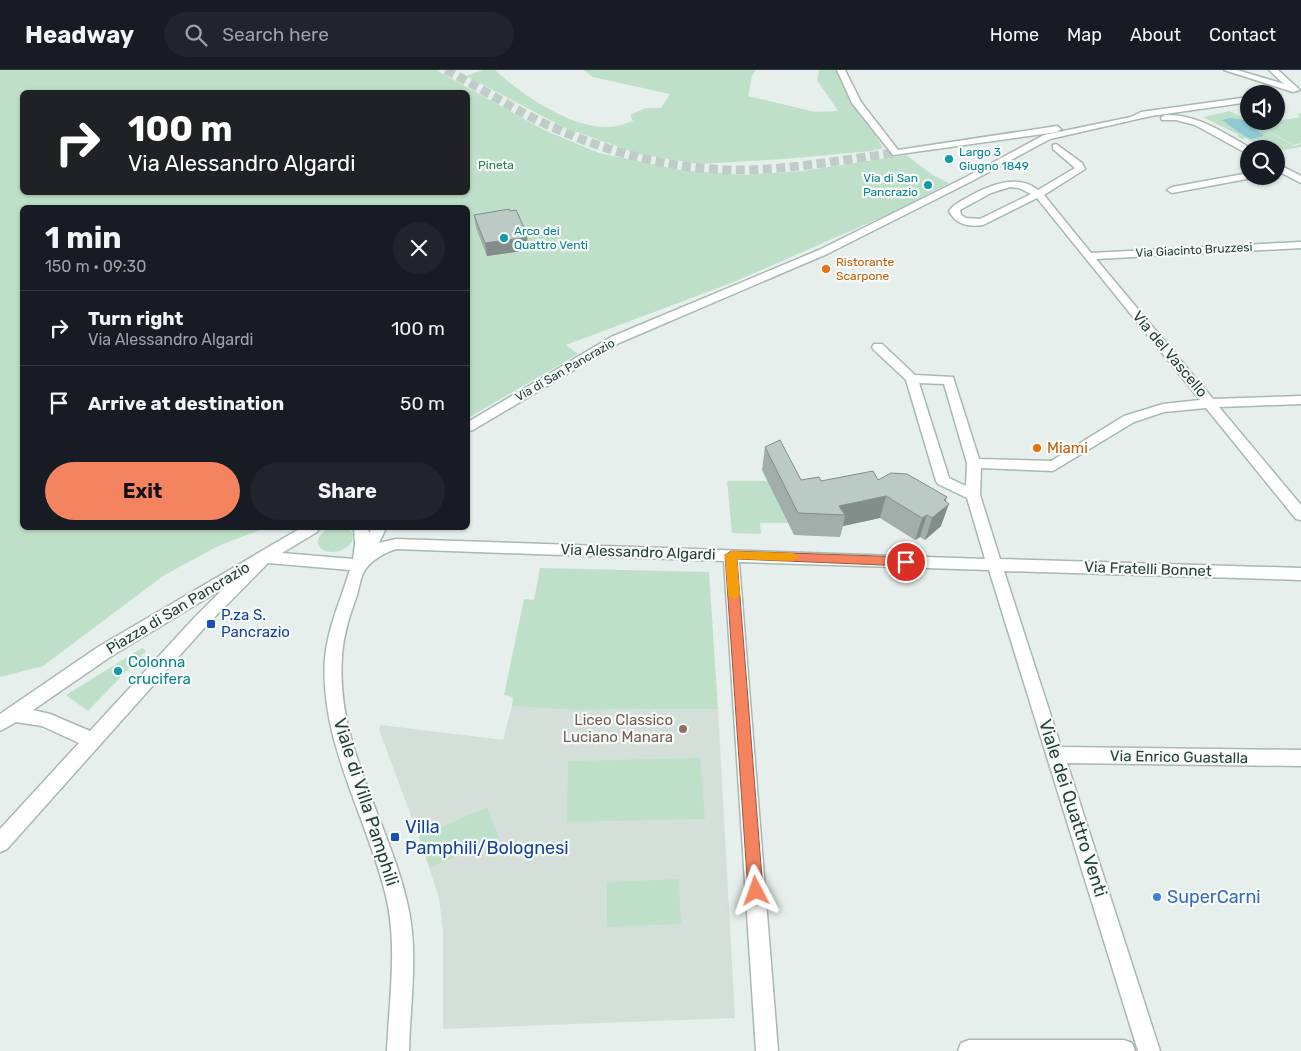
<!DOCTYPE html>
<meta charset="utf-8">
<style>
:root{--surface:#171b24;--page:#20242c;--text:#f1f3f6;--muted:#9ea1a6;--line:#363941;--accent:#f4845f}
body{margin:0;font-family:Rubik,sans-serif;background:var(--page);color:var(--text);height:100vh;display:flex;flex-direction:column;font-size:19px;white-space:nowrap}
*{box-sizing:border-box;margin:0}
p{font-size:16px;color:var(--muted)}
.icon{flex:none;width:28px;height:28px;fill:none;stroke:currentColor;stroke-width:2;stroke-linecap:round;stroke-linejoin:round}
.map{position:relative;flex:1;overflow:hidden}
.details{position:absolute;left:20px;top:135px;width:450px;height:325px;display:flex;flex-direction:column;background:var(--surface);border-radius:8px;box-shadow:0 1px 4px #0004}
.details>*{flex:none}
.banner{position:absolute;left:20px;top:20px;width:450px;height:105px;border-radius:8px;box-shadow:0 1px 4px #0004;background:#202124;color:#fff;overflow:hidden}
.controls{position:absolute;left:1240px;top:15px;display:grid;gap:10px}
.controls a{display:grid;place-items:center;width:45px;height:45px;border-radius:50%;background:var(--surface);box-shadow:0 1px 4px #0004;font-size:25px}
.pin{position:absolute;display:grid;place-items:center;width:42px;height:42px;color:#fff;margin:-21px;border:2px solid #fff;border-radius:50%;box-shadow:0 1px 5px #0007}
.me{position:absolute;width:55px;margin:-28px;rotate:356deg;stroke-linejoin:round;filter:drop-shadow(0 0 4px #0008)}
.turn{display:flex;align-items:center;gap:18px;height:105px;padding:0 25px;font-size:22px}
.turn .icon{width:65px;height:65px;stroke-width:2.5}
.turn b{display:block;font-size:35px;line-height:42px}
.round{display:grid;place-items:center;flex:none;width:52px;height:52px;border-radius:26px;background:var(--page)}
.overview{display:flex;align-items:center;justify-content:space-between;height:85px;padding:0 25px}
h1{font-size:30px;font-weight:700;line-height:38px}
.cta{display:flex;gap:10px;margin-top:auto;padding:10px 25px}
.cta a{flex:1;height:58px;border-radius:30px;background:var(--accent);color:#111;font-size:20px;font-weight:700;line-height:58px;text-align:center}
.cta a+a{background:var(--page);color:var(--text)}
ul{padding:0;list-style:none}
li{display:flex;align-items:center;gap:15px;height:75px;padding:0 25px;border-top:1px solid var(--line)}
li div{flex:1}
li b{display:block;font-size:19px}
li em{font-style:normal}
header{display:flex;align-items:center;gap:30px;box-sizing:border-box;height:70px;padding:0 25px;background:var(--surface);border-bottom:1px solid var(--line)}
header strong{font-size:24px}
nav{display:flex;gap:28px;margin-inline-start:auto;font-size:18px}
.search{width:350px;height:45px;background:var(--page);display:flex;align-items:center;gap:12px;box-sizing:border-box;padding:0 18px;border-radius:28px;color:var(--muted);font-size:19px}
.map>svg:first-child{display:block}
.built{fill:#d4dfda}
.green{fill:#bfe0c8;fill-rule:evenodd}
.water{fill:#8ec9d4}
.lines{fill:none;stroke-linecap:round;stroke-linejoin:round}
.minor-tunnel{stroke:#bfccc8;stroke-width:9;stroke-dasharray:9 4.5;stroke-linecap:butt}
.minor-casing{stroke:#a8b8b2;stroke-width:3}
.minor{fill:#fff;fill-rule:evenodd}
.wall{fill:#a1aea9}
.shaded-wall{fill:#838d89}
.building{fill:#bbcac4;stroke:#838d89}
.route{fill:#f4845f;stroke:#9f563e}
.slow{fill:#f59e0b}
.culture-dot{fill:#0f9aa8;stroke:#f7fbf9;stroke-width:2}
.food-dot{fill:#e8710a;stroke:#f7fbf9;stroke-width:2}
.transit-dot{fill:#1a4fb4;stroke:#f7fbf9;stroke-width:2}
.education-dot{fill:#8d6e63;stroke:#f7fbf9;stroke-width:2}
.shop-dot{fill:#3f7fe0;stroke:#f7fbf9;stroke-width:2}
.labels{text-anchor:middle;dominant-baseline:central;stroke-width:4.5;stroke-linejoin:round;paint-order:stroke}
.far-culture-label{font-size:12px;fill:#0d838f;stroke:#f7fbf9;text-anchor:start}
.far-park-label{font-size:12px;fill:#2d7a4b;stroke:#f7fbf9}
.far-street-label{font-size:12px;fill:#24423a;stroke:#f7fbf9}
.far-food-label{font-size:12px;fill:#c56008;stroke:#f7fbf9;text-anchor:start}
.street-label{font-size:15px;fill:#24423a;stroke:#f7fbf9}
.food-label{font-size:15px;fill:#c56008;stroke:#f7fbf9;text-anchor:start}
.transit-label{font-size:15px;fill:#164399;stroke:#f7fbf9;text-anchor:start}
.culture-label{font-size:15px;fill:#0d838f;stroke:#f7fbf9;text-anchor:start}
.education-label{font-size:15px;fill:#785e54;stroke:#f7fbf9;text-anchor:end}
.near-street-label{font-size:18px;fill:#24423a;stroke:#f7fbf9}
.near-transit-label{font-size:18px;fill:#164399;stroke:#f7fbf9;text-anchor:start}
.near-shop-label{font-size:18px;fill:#366cbe;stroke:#f7fbf9;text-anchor:start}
</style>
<header>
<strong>Headway</strong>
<div class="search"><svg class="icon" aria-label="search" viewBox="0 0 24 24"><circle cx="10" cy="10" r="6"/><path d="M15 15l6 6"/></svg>Search here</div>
<nav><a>Home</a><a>Map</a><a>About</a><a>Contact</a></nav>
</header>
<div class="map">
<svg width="1301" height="981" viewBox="0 0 1301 981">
<rect width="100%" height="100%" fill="#e6efeb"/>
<path class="built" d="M512 636 570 640 718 639 735 948 443 959V862L439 828 419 767 379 660 381 655 503 670Z"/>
<path class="green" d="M0 0H436L544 60 599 83 680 100 741 105 803 101 906 85 933 105 949 113 896 141 734 212 566 275 578 284 468 348V138H22V458H265L218 476 163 506 43 596 0 607ZM22 22H468V122H22Z
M483 0H495C522 25 572 59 610 57 617 57 626 53 633 51L630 45 646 38H661L670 24 593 7 583 0H756L752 6 748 26 815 42 838 41 817 10 819 0H838L883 78 871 81 785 89 699 94 639 84 565 58 466 6Z
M1230 41 1294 76 1301 74V77L1276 81V79H1269L1245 68 1242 69 1237 66 1239 65 1203 47Z
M1301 43V73L1293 75 1250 51H1276V46L1283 50 1300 47 1297 44Z
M727 411H782L775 426 788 453H760L761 464 732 463Z
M330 458H347L353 464 352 472C335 494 299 475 330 458Z
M540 498 709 502 718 639 570 640 512 636 513 627 504 625 524 529 534 530Z
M142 578 146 581 88 641 66 625Z
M700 688 705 749 567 752 568 691Z
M487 737 499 767 430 798 419 767Z
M679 809 681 854 607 857V812Z"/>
<path class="water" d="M1230 48 1244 50 1264 66 1251 69C1240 64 1232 57 1222 50Z"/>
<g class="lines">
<path class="minor-tunnel" d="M446 0C481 18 514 40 550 56 611 84 678 101 745 100 796 99 846 89 896 83"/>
<g class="minor-casing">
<path id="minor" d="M837 0H845L861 32 898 80 1057 56 1061 59 1057 62 893 85 852 33Z
M1224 0H1237L1284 14 1269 0H1278L1300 20 1293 22Z
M1249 27V32L1151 46 1050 69 972 111 827 184 619 273 473 360 468 361V352L611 267 819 180 966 107 1044 65 1131 47 1141 42Z
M1165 45C1198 44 1224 63 1252 79H1249V84L1246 83 1195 55 1176 50H1162L1161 48Z
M1056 74 1082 93 1085 99 1044 125 1091 183 1301 172V178L1096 189 1213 329 1301 326V334L1219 337 1301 435V450L1296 449 1206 338 1164 342 1134 352 1053 401 981 398 980 425 1000 489 1301 498V510L1004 501 1061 677 1301 680V696L1067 693 1160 981H1138L989 500 739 492 778 981H756L724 491 396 479C386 482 371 490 365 500 360 507 359 520 356 528 349 547 343 567 342 587 335 676 392 756 409 841 418 887 410 935 409 981H387C389 930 398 876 386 826 367 747 319 671 325 588 328 557 341 529 350 500L268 493 206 556 7 779 0 782V759L79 673 42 656 16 652 0 661V644L98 577 301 458H319L317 462 282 483 353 489 355 474 354 458H368L369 463 372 458H386L379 473 396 469 985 489 967 428 938 414 936 411 906 310 874 280 872 277 874 274H882L915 305 953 307 979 389 1051 391 1124 346 1163 334 1200 330 1037 128 983 155C969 157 956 155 949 141 954 134 961 131 968 127 988 116 1017 103 1038 120L1075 98 1053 79V75ZM1010 117 1019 118 1031 124 980 149 966 148 961 145 960 140 991 123ZM919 313 944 314 967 393 966 416 949 408ZM225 517 194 548 90 661 50 644 33 640 110 587Z
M1276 93 1301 106V113L1276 100Z
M1249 103V106H1254L1252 108 1172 123 1167 120 1172 117Z
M969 970H1124L1132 973 1135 981H958L961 973Z"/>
</g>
<use href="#minor" class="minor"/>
</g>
<path class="wall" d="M474 145 528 176 523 177V181L487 186 476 158Z
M765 377 801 410 821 411 878 410 945 431 941 456 925 470 920 467 915 470 880 448 843 456 840 467 794 465 762 400Z"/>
<path class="shaded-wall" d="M527 164 528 176 523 177V181L487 186 485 173Z
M886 426 880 448 843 456 845 445 839 436Z
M947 427 943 439 949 434 941 456 925 470 932 448Z
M927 445 920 467 915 470 922 448Z"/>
<path class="building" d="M509 139 510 141 516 140 527 164 520 165 522 168 485 173 474 145Z
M780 370 801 410 819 407 821 411 873 401 878 410 891 403 907 404 947 427 944 430 949 434 932 448 927 445 922 448 886 426 839 436 845 445 798 443 765 377Z"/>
<path class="route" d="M731 481 906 487 911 492 906 496 737 489 763 821 761 826 756 829 750 826 748 821 725 485Z"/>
<path class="slow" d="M731 481 793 483 799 487 793 491 737 489 740 525 734 530 728 525 725 485Z"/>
<g class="culture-dot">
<circle cx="949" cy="89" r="5"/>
<circle cx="928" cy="115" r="5"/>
<circle cx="504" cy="168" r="5"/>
<circle cx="118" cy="601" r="5"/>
</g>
<g class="food-dot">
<circle cx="826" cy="199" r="5"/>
<circle cx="1037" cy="378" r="5"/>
</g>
<g class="transit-dot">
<rect x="206" y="549" width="10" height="10" rx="2.5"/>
<rect x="390" y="762" width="10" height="10" rx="2.5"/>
</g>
<circle class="education-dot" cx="683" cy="659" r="5"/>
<circle class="shop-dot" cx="1157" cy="827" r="5"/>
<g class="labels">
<g class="far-culture-label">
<text x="959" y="82">Largo 3<tspan x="959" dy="14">Giugno 1849</tspan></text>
<text x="918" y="108" text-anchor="end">Via di San<tspan x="918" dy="14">Pancrazio</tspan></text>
<text x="514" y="161">Arco dei<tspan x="514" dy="14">Quattro Venti</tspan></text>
</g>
<g class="far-park-label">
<text x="496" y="95">Pineta</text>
</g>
<g class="far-street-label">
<text transform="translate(1194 180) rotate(-3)">Via Giacinto Bruzzesi</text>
<text transform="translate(565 300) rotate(-30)">Via di San Pancrazio</text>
</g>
<g class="far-food-label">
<text x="836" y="192">Ristorante<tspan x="836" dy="14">Scarpone</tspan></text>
</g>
<g class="street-label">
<text transform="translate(1170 284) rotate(50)">Via del Vascello</text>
<text transform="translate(638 482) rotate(2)">Via Alessandro Algardi</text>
<text transform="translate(1148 499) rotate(2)">Via Fratelli Bonnet</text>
<text transform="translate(178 538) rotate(-31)">Piazza di San Pancrazio</text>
<text transform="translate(1179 687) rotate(1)">Via Enrico Guastalla</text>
</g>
<g class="food-label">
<text x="1047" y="378">Miami</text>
</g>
<g class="transit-label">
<text x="221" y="545">P.za S.<tspan x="221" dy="17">Pancrazio</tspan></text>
</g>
<g class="culture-label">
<text x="128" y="592">Colonna<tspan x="128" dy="17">crucifera</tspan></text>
</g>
<g class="education-label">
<text x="673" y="650">Liceo Classico<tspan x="673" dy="17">Luciano Manara</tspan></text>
</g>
<g class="near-street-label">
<text transform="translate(366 732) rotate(72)">Viale di Villa Pamphili</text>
<text transform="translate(1073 738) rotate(72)">Viale dei Quattro Venti</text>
</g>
<g class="near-transit-label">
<text x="405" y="757">Villa<tspan x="405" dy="21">Pamphili/Bolognesi</tspan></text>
</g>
<g class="near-shop-label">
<text x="1167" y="827">SuperCarni</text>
</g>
</g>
</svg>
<div class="controls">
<a><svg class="icon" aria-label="sound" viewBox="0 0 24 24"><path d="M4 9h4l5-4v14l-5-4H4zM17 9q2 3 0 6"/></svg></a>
<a><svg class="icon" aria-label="search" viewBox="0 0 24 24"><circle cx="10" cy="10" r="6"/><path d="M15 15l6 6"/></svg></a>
</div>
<div class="pin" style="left:906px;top:492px;background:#d93025"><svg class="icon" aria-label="arrive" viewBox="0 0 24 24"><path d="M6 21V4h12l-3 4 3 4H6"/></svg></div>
<svg class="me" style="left:756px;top:821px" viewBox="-20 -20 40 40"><path d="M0-17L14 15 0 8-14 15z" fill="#f4845f" stroke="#fff" stroke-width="4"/></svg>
<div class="banner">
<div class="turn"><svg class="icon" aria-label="right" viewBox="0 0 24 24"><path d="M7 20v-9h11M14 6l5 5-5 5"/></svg><div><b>100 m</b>Via Alessandro Algardi</div></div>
</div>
<section class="details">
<div class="overview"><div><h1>1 min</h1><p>150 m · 09:30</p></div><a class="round"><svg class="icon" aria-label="close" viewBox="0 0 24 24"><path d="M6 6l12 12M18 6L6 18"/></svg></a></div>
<ul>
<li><svg class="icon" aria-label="right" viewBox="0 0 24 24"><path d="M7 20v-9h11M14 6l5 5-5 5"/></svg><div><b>Turn right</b><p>Via Alessandro Algardi</p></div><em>100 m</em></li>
<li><svg class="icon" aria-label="arrive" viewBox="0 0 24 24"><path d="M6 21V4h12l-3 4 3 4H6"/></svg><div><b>Arrive at destination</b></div><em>50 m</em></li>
</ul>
<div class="cta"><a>Exit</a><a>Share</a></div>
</section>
</div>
